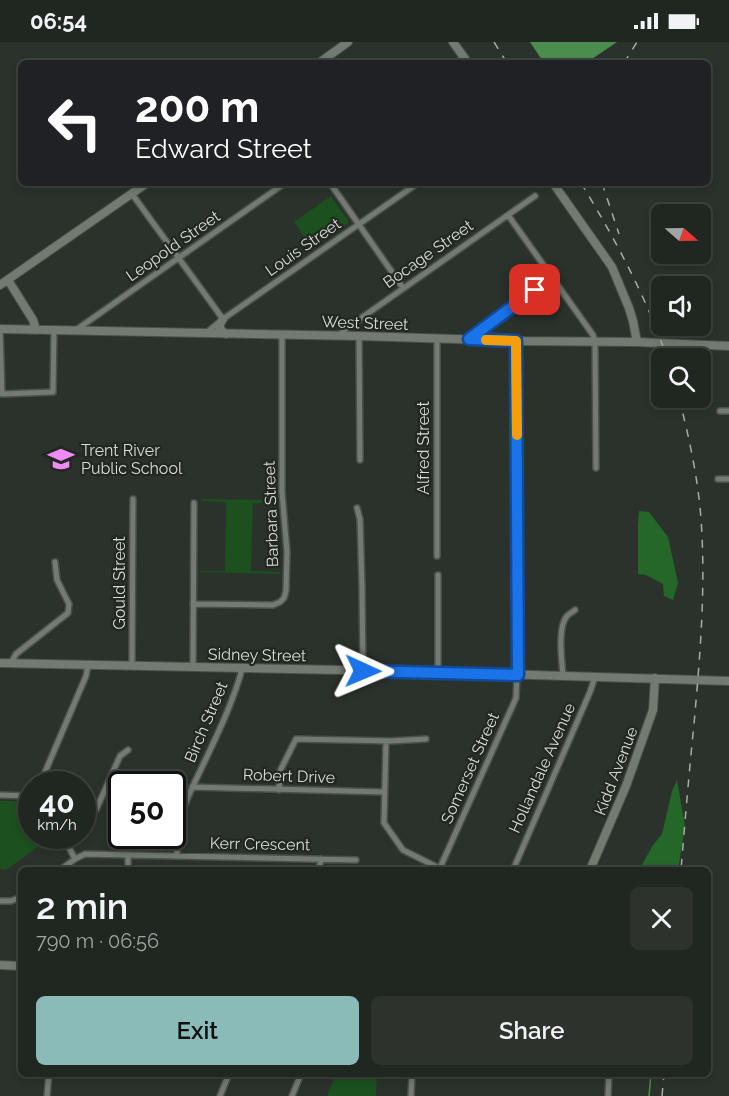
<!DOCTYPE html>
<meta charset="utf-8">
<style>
:root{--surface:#202620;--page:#2d322d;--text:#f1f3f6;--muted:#a2a5a5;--line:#3d433e;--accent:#8bbbb9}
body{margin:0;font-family:Raleway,sans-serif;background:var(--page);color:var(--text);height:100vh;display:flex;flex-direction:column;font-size:22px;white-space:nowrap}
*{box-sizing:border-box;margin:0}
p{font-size:20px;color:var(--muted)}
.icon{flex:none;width:33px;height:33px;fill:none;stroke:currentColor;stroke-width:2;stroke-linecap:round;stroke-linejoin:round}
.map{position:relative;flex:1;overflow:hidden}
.side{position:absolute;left:18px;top:825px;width:693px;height:210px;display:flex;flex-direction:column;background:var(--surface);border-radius:9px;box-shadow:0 3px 9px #0003,0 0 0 2px var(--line)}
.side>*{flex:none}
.hud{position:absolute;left:18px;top:18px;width:693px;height:126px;border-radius:9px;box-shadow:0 3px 9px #0003,0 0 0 2px var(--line);background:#202124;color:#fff;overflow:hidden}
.needle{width:39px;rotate:110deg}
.tools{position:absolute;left:651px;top:162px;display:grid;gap:12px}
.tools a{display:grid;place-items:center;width:60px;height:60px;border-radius:9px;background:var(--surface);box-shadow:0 3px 9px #0003,0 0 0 2px var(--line);font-size:30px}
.speed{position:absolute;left:18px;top:729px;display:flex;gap:12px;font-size:30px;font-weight:700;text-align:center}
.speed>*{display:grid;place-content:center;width:78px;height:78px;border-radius:50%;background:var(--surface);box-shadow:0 3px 9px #0003,0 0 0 2px var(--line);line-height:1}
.speed small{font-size:15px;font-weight:400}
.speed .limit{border:3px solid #111;border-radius:9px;background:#fff;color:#111}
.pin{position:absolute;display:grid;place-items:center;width:51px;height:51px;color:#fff;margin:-26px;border-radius:12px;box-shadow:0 3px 9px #0006}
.me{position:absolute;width:66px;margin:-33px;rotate:91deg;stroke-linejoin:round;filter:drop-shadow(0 0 4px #0008)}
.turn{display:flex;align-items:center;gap:21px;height:126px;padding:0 18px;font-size:27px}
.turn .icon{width:78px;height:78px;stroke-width:2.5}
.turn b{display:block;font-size:42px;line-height:51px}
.round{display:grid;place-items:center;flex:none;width:63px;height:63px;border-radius:9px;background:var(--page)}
.head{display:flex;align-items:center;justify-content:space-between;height:102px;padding:0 18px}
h1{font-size:36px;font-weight:600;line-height:45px}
.button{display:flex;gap:12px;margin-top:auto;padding:12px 18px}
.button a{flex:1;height:69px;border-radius:9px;background:var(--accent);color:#111;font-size:24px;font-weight:600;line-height:69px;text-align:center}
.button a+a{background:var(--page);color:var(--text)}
.status{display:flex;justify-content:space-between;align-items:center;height:42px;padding:0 30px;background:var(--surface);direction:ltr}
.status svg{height:16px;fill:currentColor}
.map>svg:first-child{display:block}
.green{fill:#1c501f}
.forest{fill:#246729}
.water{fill:#4b8d4d}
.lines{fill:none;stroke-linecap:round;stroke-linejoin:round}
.stream{stroke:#4b8d4d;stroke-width:1.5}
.street-casing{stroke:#4b504a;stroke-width:8}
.secondary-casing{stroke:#4b504a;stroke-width:10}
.street{stroke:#727a72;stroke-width:5}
.secondary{stroke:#727a72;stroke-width:8}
.rail{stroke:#a7aca6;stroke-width:1.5;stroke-dasharray:8 8;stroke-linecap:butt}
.route-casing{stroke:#114b97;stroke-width:15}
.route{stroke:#1a73e8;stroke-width:10}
.slow{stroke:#f59e0b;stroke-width:10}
.labels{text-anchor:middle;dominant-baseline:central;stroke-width:4.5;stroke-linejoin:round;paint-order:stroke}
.street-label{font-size:16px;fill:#d8dcd7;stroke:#222821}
.poi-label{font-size:16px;fill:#d8dcd7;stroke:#222821;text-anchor:start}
</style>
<div class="status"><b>06:54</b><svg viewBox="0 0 49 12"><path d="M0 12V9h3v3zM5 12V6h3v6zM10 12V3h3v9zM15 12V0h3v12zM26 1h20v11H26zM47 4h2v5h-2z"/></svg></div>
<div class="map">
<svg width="729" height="1054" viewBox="0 0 729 1054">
<rect width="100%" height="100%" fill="#2b322b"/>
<path class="green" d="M331 154 349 180 312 206 294 180Z
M202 457 275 458V461H253L251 529 280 530V532L200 530V529H225L226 460 202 459Z
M0 759H31L32 794H53L6 828 0 827Z
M336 1032H377L376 1054H327Z"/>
<path class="forest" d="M639 469 649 470 668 495 678 541 673 558 664 554 663 542 646 533 638 532V482Z
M677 738 685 784 678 828H639L653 803 662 792 672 749Z"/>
<path class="water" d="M530 0H617L586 21H544Z"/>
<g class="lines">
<path class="stream" d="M649 1054 651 1032"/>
<g class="street-casing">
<path id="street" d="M456 21 464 15
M330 141 403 246
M132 152 223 277
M508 173 593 293 595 300 596 426
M0 287 2 352 53 350 54 289
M76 288 285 141
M205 292 223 277 418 141
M338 294 347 286 535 154
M359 294 360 418
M437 297V514
M469 297 551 235
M720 369H729
M718 437H729
M357 466 360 477 362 544 363 629
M193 562 273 563 280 560 284 556 286 549 287 510 282 450V293
M11 621 16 612 68 571 69 562 57 538 55 520
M132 624 133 457
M193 625 194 461
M438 630V533
M563 634C562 620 557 585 567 574 569 572 572 570 575 568
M386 699 384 781 403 808 439 826
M40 742 86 634 88 623
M192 745 384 750
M279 748 280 729 296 697 391 699 426 697
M0 753 32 754
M82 768H96L120 714 128 708
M63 794 75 817
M177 813C177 802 177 791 179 781 184 760 195 740 204 721 218 691 234 658 242 627
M60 828 75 817 85 812 356 818
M128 828V813
M319 828 321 817
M439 828 516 656 517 633 516 299
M513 828 590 650 595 635
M0 859H11L21 855
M47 1054 49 1032
M220 1054 229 1032
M292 1054 301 1032
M411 1054 412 1032
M608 1054 609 1032"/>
</g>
<g class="secondary-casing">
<path id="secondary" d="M453 0 468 21
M319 21 348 0
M553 141 612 225 629 266 633 279 637 300
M8 238 33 278 36 288
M0 243 147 141
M223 277C218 284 219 288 226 292
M0 287 359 294 516 299 637 300 729 304
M0 621 438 630 729 639
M590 828 626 744 653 668 655 636
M0 923 21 924"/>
</g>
<use href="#street" class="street"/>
<use href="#secondary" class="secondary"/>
<path class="rail" d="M494 0 507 21
M624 21 637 0
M581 141C615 197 646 254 667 316
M602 141 619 192
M679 356C689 395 698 436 701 477 706 546 700 614 694 682 689 731 685 779 681 828
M662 1054 664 1032"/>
</g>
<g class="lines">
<g class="route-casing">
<path id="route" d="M363 629 518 633 516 299 469 297 535 248"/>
</g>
<use href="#route" class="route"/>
<path class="slow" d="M486 298 516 299 517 393"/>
</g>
<defs>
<g id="school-bare" transform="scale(2.07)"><path d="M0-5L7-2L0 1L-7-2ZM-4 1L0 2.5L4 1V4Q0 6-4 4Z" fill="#ef8bf7" stroke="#222821" stroke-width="2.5" paint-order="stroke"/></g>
</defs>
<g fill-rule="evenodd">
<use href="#school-bare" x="61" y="417"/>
</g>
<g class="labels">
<g class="street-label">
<text transform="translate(173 204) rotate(-35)">Leopold Street</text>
<text transform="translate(303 205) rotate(-35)">Louis Street</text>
<text transform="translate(428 212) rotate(-35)">Bocage Street</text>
<text transform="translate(365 281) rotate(2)">West Street</text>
<text transform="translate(423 406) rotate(-90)">Alfred Street</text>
<text transform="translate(271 472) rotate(-92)">Barbara Street</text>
<text transform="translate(119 541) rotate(-90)">Gould Street</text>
<text transform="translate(257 613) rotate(1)">Sidney Street</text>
<text transform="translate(206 680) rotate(-67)">Birch Street</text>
<text transform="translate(470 726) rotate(-66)">Somerset Street</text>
<text transform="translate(542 726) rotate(-66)">Hollandale Avenue</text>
<text transform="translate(616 729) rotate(-69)">Kidd Avenue</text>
<text transform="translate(289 734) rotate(2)">Robert Drive</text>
<text transform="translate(260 802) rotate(1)">Kerr Crescent</text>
</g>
<g class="poi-label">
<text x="81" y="408">Trent River<tspan x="81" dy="18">Public School</tspan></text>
</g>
</g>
</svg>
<div class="tools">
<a><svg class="needle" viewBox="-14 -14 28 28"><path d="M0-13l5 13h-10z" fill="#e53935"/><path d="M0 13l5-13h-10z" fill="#a2a5a5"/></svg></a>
<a><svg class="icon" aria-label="sound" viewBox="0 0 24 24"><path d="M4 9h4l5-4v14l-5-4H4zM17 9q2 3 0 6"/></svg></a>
<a><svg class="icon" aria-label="search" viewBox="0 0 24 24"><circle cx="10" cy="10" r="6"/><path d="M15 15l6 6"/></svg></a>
</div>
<div class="speed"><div>40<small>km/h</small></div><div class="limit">50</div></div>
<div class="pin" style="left:535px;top:248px;background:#d93025"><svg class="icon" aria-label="arrive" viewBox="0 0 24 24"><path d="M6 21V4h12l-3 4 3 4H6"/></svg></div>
<svg class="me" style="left:363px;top:629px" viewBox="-20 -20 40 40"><path d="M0-17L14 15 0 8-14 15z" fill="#1a73e8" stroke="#fff" stroke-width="4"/></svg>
<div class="hud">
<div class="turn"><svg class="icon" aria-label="left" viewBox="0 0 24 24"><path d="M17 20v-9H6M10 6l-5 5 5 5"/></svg><div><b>200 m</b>Edward Street</div></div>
</div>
<section class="side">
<div class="head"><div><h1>2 min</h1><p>790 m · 06:56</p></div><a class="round"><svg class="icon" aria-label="close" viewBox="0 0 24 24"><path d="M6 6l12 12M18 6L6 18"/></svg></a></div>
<div class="button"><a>Exit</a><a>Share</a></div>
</section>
</div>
